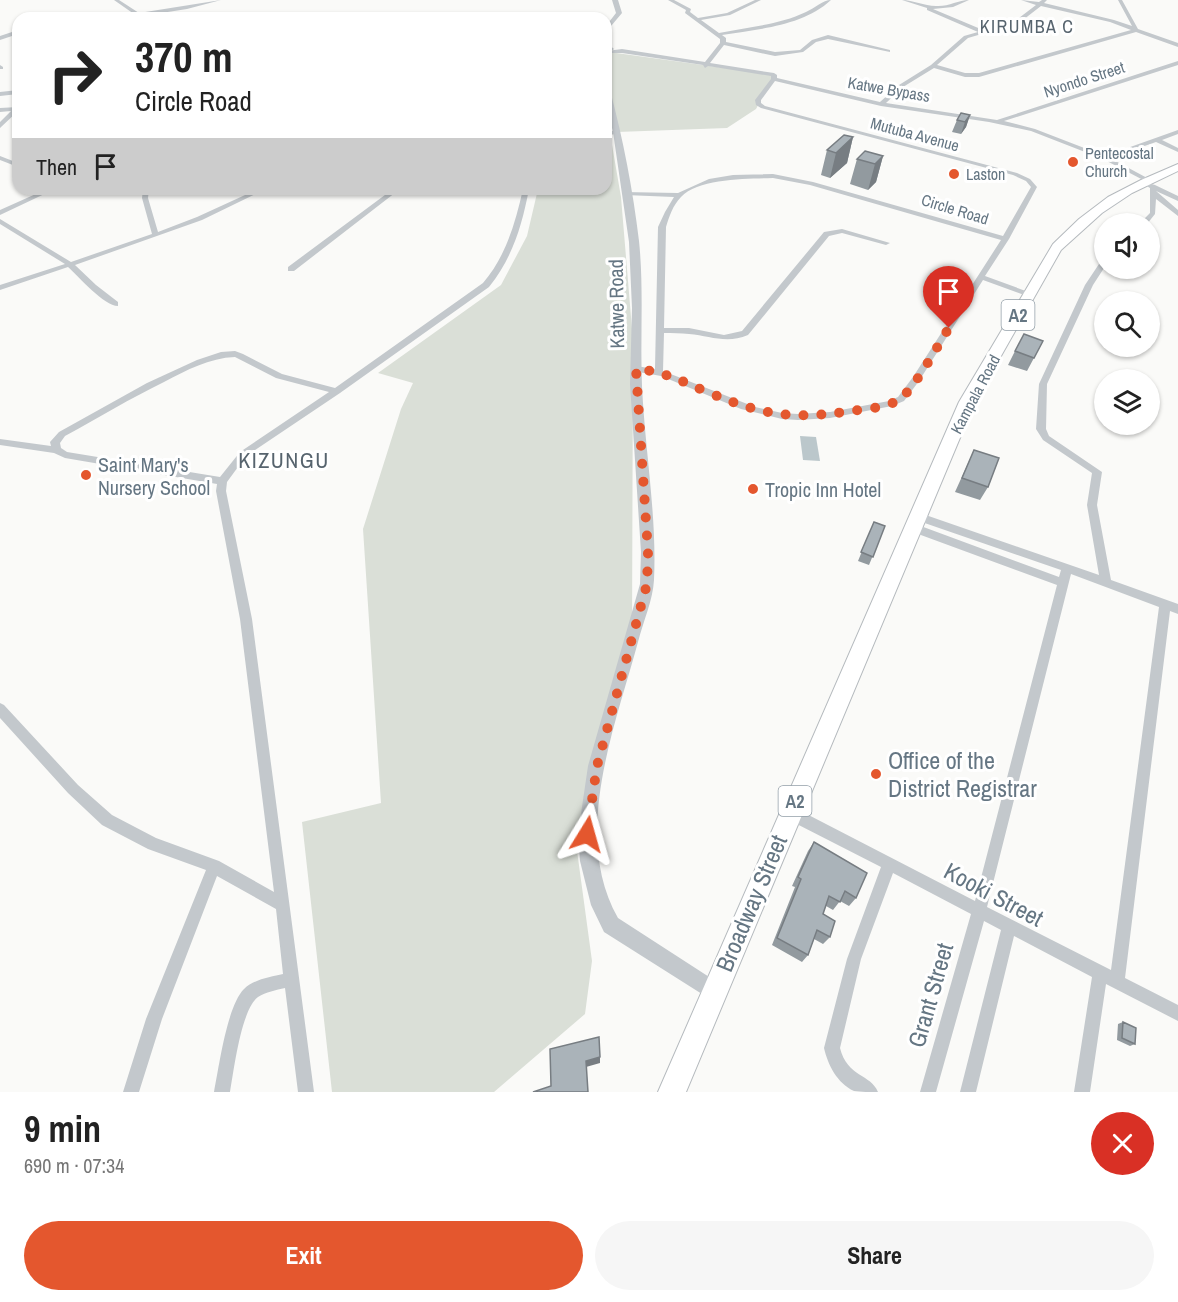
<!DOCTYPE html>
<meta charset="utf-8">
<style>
:root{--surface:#fff;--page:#f6f6f6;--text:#222;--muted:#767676;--accent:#e4572e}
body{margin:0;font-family:"Archivo Narrow",sans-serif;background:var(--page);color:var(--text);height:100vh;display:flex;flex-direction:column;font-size:22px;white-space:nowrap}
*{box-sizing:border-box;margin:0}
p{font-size:20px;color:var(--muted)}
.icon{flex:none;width:33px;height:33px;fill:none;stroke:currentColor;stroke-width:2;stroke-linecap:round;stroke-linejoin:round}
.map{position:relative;height:1092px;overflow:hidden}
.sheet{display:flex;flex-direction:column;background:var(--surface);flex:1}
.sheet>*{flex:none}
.guide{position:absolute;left:12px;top:12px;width:600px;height:183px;border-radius:18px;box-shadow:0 2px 4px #0004;background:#fff;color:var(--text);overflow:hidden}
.controls{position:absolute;left:1094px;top:213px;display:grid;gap:12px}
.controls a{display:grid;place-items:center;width:66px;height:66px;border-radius:50%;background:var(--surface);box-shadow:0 2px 4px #0004;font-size:30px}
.pin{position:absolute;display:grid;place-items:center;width:51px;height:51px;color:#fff;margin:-62px -26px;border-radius:50% 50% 50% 0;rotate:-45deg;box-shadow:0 0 6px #0007}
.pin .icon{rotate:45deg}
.me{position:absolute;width:66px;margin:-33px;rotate:8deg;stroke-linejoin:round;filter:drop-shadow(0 0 4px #0008)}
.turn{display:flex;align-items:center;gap:21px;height:126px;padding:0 24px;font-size:27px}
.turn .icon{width:78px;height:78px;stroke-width:2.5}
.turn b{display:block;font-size:42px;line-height:51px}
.then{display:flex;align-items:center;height:57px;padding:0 24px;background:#0003;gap:12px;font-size:22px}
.round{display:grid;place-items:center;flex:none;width:63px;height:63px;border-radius:32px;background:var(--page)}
.head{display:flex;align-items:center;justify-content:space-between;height:102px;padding:0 24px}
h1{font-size:36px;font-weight:800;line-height:45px}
.action{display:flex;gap:12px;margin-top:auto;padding:12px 24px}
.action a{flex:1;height:69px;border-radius:36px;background:var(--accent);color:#fff;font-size:24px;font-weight:800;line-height:69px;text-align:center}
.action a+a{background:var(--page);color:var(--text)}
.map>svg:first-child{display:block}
.green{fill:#dadfd7}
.water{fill:#bbc7cb}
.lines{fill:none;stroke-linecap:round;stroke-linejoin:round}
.primary-casing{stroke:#b5babe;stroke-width:2}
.minor{fill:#c3c8cc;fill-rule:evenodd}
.tertiary{fill:#c3c8cc;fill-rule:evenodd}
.primary{fill:#fff;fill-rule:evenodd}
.wall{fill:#929a9f}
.shaded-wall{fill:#777d82}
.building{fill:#aab3b9;stroke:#777d82;stroke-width:1.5}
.route{stroke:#e4572e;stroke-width:10;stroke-dasharray:0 18}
.poi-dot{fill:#e4572e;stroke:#fff;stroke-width:2}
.labels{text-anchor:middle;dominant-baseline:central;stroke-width:6;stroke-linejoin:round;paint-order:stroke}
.far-street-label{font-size:16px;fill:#657683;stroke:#fff}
.far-poi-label{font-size:16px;fill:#657683;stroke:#fff;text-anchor:start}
.far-quarter-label{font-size:18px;letter-spacing:1.5px;fill:#57646e;stroke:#fff}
.shield{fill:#fff;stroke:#939fa8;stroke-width:1.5}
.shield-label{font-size:18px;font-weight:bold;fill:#657683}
.street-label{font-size:20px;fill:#657683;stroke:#fff}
.poi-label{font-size:20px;fill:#657683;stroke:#fff;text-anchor:start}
.quarter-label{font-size:22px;letter-spacing:1.5px;fill:#57646e;stroke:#fff}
.near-poi-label{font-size:24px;fill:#657683;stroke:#fff;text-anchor:start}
.near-street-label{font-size:24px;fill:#657683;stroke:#fff}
</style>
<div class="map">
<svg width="1178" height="1092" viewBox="0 0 1178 1092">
<rect width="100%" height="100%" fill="#fafaf8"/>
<path class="green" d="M609 52 774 75 756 109 727 128 617 132 606 90V55Z
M611 139 621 197 633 341 632 637 575 836 592 961 585 1014 494 1092H332L302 822 381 803 363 529 401 409 413 383 378 373 501 285 527 236 538 189H606V140Z"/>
<path class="water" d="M800 436 816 437 820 461 803 460Z"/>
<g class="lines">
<g class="primary-casing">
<path id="primary" d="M1178 164V171L1132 193 1102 213 1061 250 975 402 686 1092H658L959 402 1053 244 1079 219 1108 197 1141 180Z"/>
</g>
<path class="minor" d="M114 0H119L139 13 221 0 187 9 142 16 140 17 112 18 134 14Z
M668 0H674L691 9 690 12 698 18 727 13 755 0H761L730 15 701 20 719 33C748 27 779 25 806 12 815 8 823 0 831 0 803 26 759 29 722 35L726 38V42L775 52 800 50 812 40 828 35 890 50V52L828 39 816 42 803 52 775 56 724 45 710 63 774 73 777 75V78L880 102 899 85 931 65 964 36 978 32 927 10V8L902 0C913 0 924 6 936 6 948 7 958 0 969 0L953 7 933 9 983 30 1015 21 1036 5 1021 0 1039 2 1042 0H1047L1044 3 1114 20 1132 26 1118 0H1122L1138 29 1178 43V47L1136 32 979 77H965L934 68 903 87 886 103 997 120 1178 61V65L1004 121 1035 129 1105 156 1178 130V134L1162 140 1178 148V152L1156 142 1110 158 1149 179 1150 180 1147 182 1103 159 1031 131 989 122 881 106 775 81 761 100V103L765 106 1017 173 1030 179 1037 187 1009 239 985 276 1034 294 1030 296H1027L983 280 919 381 904 401 892 406 830 418 798 420 782 419 741 409 661 376 633 371 632 369 636 366 655 369 658 227 665 212 674 197 625 195 623 194V192L678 193 709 179 733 175 773 174 813 182 1003 236 1031 187 1026 181 1013 175 761 108 756 105 755 100 771 79V76L708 66 705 68 703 65 622 53H607V51L622 49 705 62 720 43V39L685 13 686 10ZM1041 6 1110 22 1131 30 979 73H965L937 65 968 38 1019 23ZM773 178 810 185 1001 240 913 377 898 397 889 401 830 412 798 414 782 413 755 407 663 371 664 333C672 333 681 333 689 334 710 336 727 344 748 335L829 236 842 233 886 245 890 243 842 229 824 232 742 331 724 335 689 328H664L666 227C669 217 673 205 681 197 699 178 748 179 773 178Z
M18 30V34L0 40V36Z
M0 65 3 67V69H0Z
M18 90V94L0 96V92Z
M18 107V111L0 128V122L11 111 0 112V108Z
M617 130 620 132 619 133 606 136V132Z
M0 156 18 163V167L0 160Z
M1148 183 1155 185 1178 196V201L1156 191 1178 210V216L1156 199 1155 214 1147 224H1139L1150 213V188L1145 185Z
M47 189H55L0 215V210Z
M143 189H149L148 198 158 232 197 217 258 189H266L202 220 75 265 96 285 118 302V306C104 306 79 277 68 267L0 290V285L65 264 0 224V219L71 262 152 234 142 198Z
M393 189H400L294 271H288V267Z
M523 189H529C522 225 513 257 489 287L340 393 246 456 227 482 226 491 252 619 314 1092H298L285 988C276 990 266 992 258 997 241 1010 234 1070 230 1092H214C219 1067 227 1006 244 989 254 979 271 977 283 974L276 909 217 876 162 1019 139 1092H123L146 1019 206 870 148 849 102 825 68 793 0 718V703L4 705 78 785 112 815 156 838 219 861 274 892 240 619 216 491 217 484 65 458 54 453 0 445V439L51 446 50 442 59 432 147 383 197 360 221 352 235 351 243 354 282 374 335 388 483 283C506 256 515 224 523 189ZM235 357 276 378 329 392 240 452 220 477 67 452 61 448 60 443 65 436C98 418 131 398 164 382 187 370 209 358 235 357Z
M1101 261H1104V268L1093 285 1047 384 1046 429 1049 436 1102 472 1097 505 1111 580 1178 604V614L1170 611 1125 978 1178 1005V1021L1106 984 1090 1092H1074L1092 977 1014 936 976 1092H960L1001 930 984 921 936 1092H920L971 914 893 873 861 959 840 1048C847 1077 871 1074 878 1092 871 1092 860 1092 854 1091 837 1083 828 1065 824 1048L847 959 881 867 785 818 783 813 785 808 790 806 795 808 975 901 1057 585 910 531 909 528 914 524 918 525 1059 577 1061 570 913 519 912 516 917 512 1099 575 1087 505 1092 473 1043 440 1036 429 1039 384 1085 285ZM1071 574 1159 607 1111 970 987 907Z"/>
<path class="tertiary" d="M612 0H618L622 13 606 32V26L616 13Z
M606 42 614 49 606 55Z
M606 88 610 90C623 139 633 190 639 241 644 289 640 338 642 386 645 451 657 516 654 580 653 600 643 622 638 642 615 727 571 835 618 918L720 984 723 991 720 998 713 1001 604 932 591 905 580 861 578 834 588 766 640 584 641 552 630 384 632 308 629 242 613 132 606 104Z"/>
<use href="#primary" class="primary"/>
</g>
<path class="wall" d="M970 115 966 127 961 134 952 132 957 120Z
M853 137 847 163 830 178 821 175 827 150Z
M883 156 876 182 868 190 850 184 857 159Z
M1043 341 1027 371 1008 365 1015 351Z
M974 450 988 487 980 500 955 492Z
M874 522 885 526 869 565 858 561Z
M814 842 856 898 849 906 840 901 833 910 826 906 823 914 830 937 823 944 814 939 808 955 802 962 772 945 795 887 792 886 808 851Z
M1123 1022 1135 1044 1130 1046 1117 1040 1118 1024Z"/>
<path class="shaded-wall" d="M970 115 966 127 961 134 965 122Z
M853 137 847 163 830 178 836 153Z
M883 156 876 182 868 190 875 164Z
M600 1057V1063L586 1067V1061Z"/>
<path class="building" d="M961 113 970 115 965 122 957 120Z
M844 135 853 137 836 153 827 150Z
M865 151 883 156 875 164 857 159Z
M1024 334 1043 341 1034 358 1015 351Z
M974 450 999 458 988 487 962 478Z
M874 522 885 526 873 557 861 552Z
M814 842 867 873 856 898 845 891 840 902 829 896 823 914 835 921 830 937 817 930 808 955 777 938 801 879 798 877Z
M1123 1022 1136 1028 1135 1044 1122 1038Z
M599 1037 600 1057 586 1061 588 1092H533L551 1086 550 1049Z"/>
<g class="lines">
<path class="route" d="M587 834 597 766 647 584 648 552 636 369C663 371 681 381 705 391 761 415 791 420 851 411 866 409 887 408 900 399 915 388 938 345 949 328"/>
</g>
<g class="poi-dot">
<circle cx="1073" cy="162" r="6"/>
<circle cx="954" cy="174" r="6"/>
<circle cx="86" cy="475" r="6"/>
<circle cx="753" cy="489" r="6"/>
<circle cx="876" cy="774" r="6"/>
</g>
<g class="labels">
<g class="far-street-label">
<text transform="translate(1084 79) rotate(-18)">Nyondo Street</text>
<text transform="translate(889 89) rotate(10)">Katwe Bypass</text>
<text transform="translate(915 134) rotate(15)">Mutuba Avenue</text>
<text transform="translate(955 209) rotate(17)">Circle Road</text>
<text transform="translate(975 394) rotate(-62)">Kampala Road</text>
</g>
<g class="far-poi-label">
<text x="1085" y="153">Pentecostal<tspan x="1085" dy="18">Church</tspan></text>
<text x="966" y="174">Laston</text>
</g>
<g class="far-quarter-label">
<text x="1027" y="26">KIRUMBA C</text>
</g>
<g class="shield">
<rect x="1001.5" y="300" width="33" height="30" rx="4.5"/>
<rect x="778.5" y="786" width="33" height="30" rx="4.5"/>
</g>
<g class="shield-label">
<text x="1018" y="315">A2</text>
<text x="795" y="801">A2</text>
</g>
<g class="street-label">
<text transform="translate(616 304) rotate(-91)">Katwe Road</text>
</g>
<g class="poi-label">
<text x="98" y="464">Saint Mary's<tspan x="98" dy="23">Nursery School</tspan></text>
<text x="765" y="489">Tropic Inn Hotel</text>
</g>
<g class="quarter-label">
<text x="284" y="460">KIZUNGU</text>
</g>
<g class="near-poi-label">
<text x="888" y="760">Office of the<tspan x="888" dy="28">District Registrar</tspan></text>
</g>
<g class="near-street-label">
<text transform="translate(994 894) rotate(28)">Kooki Street</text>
<text transform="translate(751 903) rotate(-67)">Broadway Street</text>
<text transform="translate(930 995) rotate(-74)">Grant Street</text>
</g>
</g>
</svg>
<div class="controls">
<a><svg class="icon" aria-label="sound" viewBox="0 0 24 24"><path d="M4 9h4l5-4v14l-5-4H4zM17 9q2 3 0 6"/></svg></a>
<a><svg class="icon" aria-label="search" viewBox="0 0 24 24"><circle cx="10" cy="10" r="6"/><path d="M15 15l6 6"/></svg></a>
<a><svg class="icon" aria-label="layers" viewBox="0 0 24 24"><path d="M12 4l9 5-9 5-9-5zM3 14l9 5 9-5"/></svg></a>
</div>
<div class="pin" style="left:949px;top:328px;background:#d93025"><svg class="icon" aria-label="arrive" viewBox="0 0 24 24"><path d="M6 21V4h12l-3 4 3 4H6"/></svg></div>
<svg class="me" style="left:587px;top:834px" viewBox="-20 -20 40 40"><path d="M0-17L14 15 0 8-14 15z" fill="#e4572e" stroke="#fff" stroke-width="4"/></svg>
<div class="guide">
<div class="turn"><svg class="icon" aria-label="right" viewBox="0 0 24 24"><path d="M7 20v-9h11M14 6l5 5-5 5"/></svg><div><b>370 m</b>Circle Road</div></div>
<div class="then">Then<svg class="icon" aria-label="arrive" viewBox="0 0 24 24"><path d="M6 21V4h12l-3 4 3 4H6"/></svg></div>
</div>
</div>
<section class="sheet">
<div class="head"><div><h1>9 min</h1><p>690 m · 07:34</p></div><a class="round" style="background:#d93025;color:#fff"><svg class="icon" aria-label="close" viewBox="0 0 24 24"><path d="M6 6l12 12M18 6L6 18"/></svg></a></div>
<div class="action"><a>Exit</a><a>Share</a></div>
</section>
